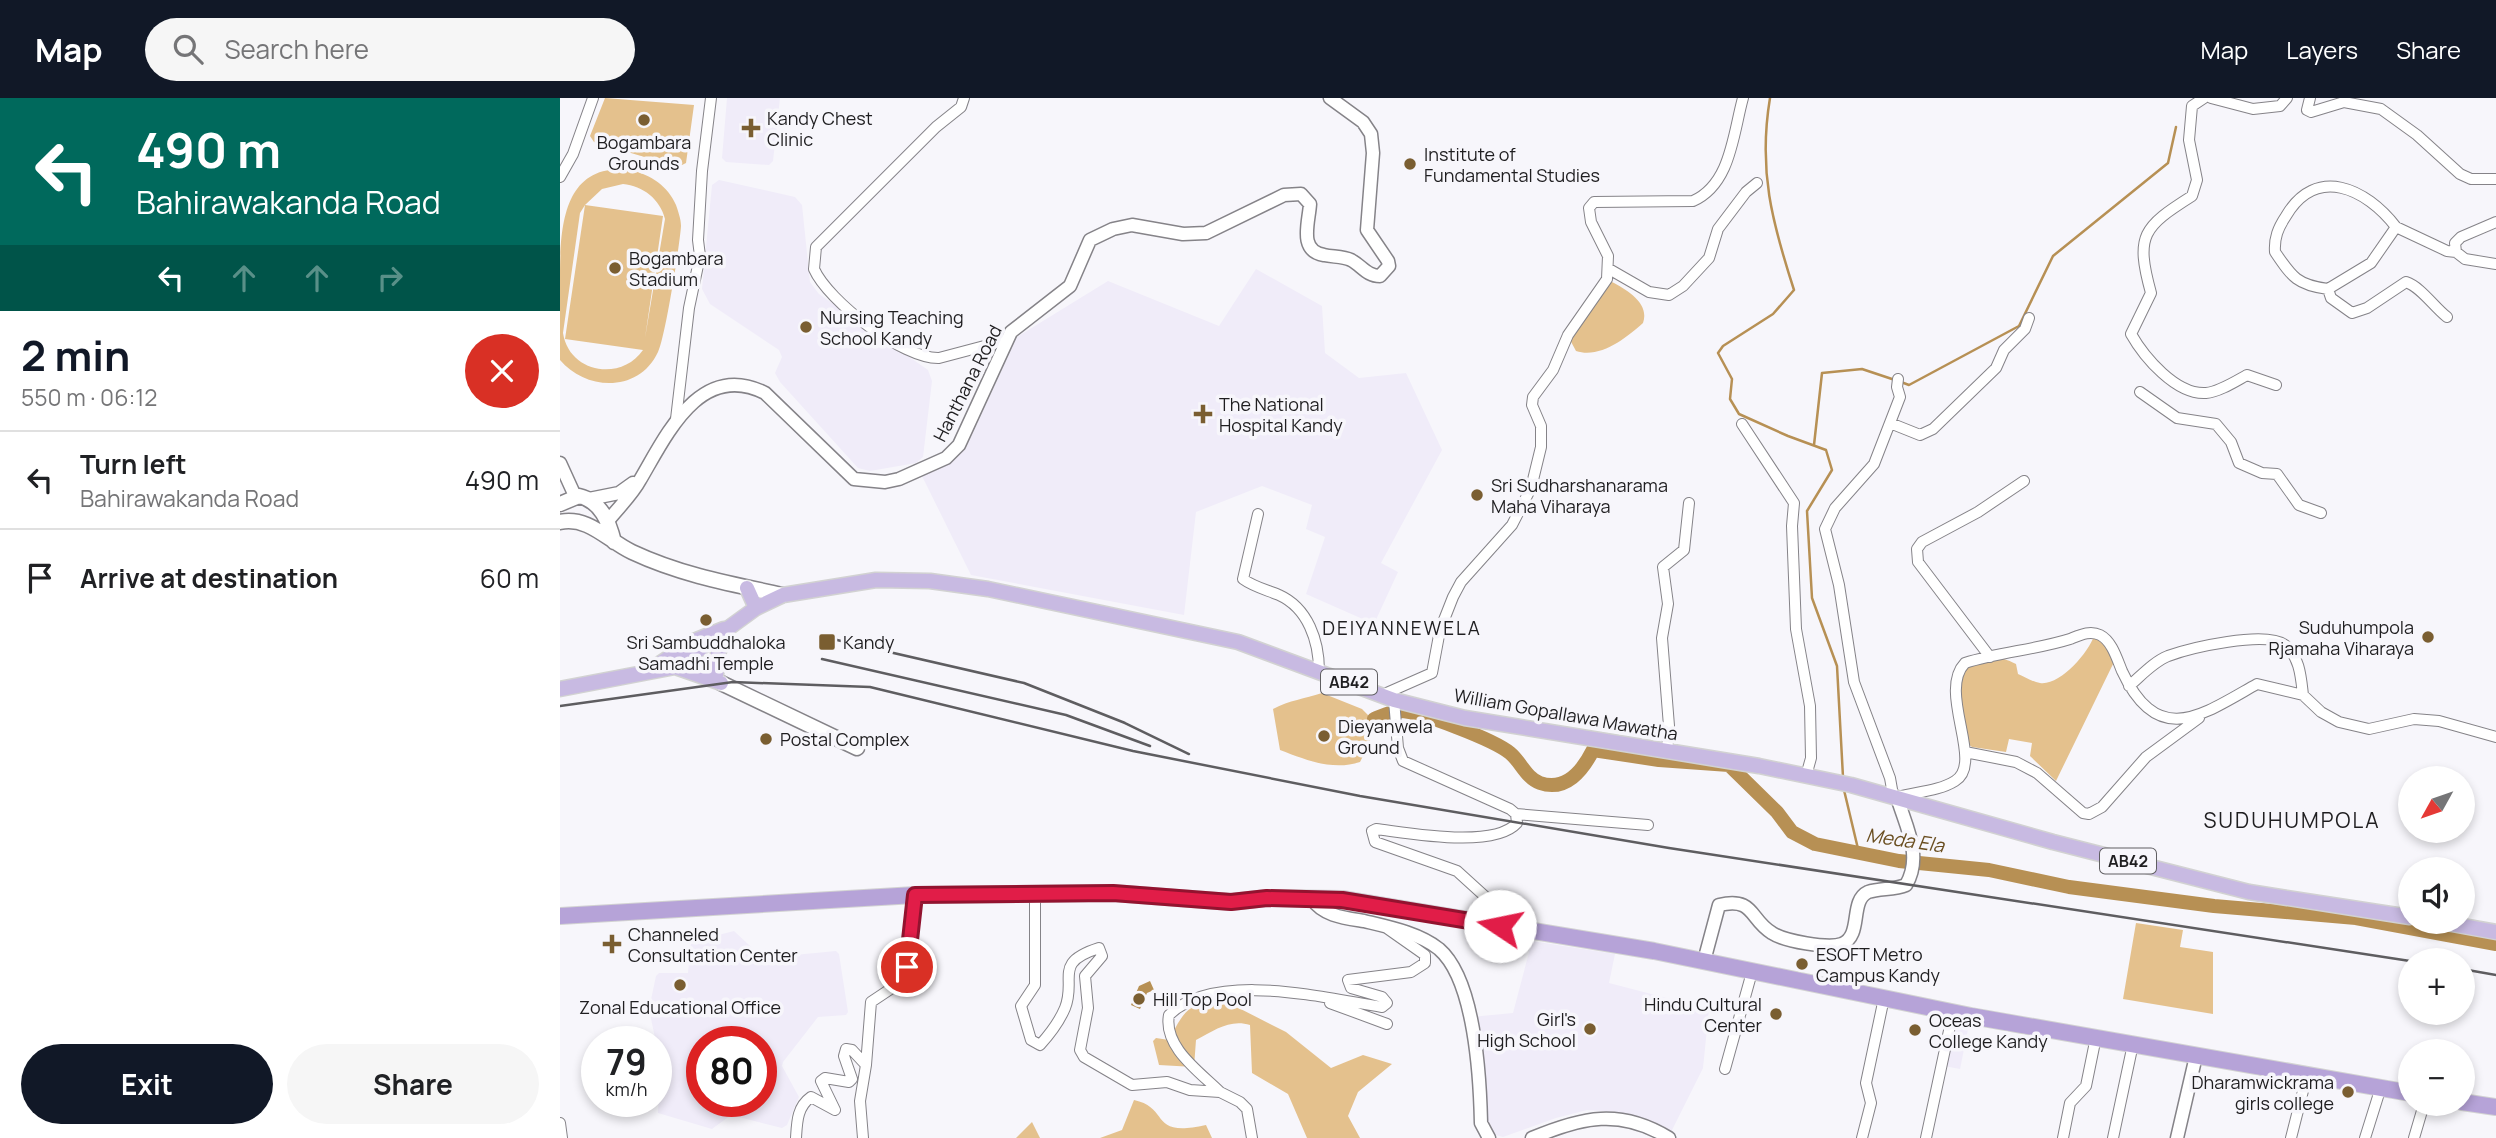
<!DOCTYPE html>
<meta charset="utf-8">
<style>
:root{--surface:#fff;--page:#f6f6f6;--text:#202124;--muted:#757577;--line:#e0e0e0;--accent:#111827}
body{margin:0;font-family:Manrope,sans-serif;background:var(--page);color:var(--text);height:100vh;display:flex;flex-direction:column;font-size:26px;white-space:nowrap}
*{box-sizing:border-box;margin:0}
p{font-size:23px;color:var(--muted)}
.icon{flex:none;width:38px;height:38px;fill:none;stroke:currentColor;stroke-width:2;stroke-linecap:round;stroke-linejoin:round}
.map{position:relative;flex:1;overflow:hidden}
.panel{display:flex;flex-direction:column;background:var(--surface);width:560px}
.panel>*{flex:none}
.hud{background:#00695c;color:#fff;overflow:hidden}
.needle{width:46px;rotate:230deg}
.tools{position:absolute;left:1838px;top:668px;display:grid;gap:14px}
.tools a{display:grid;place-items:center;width:77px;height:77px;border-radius:50%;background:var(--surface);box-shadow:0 4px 10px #0003;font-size:35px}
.speed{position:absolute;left:21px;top:928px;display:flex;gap:14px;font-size:35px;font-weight:700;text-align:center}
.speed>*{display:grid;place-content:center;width:91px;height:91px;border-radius:50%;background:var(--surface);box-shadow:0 4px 10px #0003;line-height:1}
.speed small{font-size:18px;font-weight:400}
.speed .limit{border:10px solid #d22;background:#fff;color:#111}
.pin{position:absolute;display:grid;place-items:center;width:60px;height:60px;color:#fff;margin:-30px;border:4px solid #fff;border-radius:50%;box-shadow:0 2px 7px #0007}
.me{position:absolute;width:77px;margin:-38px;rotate:281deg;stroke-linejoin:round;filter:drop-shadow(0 0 5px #0008)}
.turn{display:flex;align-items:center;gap:24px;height:147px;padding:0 21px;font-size:32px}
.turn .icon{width:91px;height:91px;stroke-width:2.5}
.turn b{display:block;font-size:49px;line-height:60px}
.lanes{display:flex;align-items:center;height:66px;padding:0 21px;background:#0003;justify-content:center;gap:35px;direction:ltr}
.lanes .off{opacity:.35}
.round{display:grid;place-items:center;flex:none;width:74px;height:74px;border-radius:37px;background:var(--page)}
.headline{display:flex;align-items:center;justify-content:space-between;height:119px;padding:0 21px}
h1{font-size:42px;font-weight:700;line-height:52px;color:var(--accent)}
.action{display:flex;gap:14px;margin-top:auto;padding:14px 21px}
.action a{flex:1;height:80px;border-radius:42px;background:var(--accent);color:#fff;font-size:28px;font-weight:700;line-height:80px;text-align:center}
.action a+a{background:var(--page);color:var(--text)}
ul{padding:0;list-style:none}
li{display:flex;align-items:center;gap:21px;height:98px;padding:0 21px;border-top:2px solid var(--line)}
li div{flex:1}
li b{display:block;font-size:26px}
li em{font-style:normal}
header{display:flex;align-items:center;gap:42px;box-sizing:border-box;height:98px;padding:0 35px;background:var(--accent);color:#fff}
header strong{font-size:33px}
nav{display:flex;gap:38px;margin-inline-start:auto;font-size:24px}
.search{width:490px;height:63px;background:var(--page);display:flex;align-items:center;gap:18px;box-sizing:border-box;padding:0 24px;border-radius:38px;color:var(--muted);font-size:26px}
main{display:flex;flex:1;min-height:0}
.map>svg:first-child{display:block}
.built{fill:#f0ecf9;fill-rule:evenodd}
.green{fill:#e4c18d;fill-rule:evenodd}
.water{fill:#b79054}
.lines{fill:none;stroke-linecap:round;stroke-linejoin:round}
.stream{stroke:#b79054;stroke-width:2.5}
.river{stroke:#b79054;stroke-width:14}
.minor-casing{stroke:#858388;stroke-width:12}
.tertiary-casing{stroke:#858388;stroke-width:15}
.secondary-casing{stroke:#858388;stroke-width:17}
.primary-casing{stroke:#d2d2d2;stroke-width:17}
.trunk-casing{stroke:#d2d2d2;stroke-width:18}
.minor{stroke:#fff;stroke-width:10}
.tertiary{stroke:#fff;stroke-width:12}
.secondary{stroke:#fff;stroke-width:14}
.primary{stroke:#c8bae2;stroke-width:14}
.trunk{stroke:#b6a3d8;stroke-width:16}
.rail{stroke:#5e5d60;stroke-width:2.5}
.route-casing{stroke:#92132f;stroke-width:18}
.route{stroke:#e11d48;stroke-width:12}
.poi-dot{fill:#7a5e31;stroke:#f7f6fb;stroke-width:2.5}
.labels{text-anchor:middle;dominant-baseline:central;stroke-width:7;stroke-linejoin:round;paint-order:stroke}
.shield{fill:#f7f6fb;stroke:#605f62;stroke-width:2}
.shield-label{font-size:16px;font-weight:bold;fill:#1f1e20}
.poi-label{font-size:18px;fill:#1f1e20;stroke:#f7f6fb;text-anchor:start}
.street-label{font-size:18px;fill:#1f1e20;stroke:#f7f6fb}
.neighbourhood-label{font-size:19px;letter-spacing:2px;fill:#1f1e20;stroke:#f7f6fb}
.water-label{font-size:19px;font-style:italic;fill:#6a4e20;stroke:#f7f6fb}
.quarter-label{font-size:21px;letter-spacing:2px;fill:#1f1e20;stroke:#f7f6fb}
</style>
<header>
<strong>Map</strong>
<div class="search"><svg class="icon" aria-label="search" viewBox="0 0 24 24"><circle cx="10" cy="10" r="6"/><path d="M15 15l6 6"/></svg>Search here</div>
<nav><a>Map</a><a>Layers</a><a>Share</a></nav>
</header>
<main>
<section class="panel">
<div class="hud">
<div class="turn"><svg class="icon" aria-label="left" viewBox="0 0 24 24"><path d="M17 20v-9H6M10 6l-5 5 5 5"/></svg><div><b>490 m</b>Bahirawakanda Road</div></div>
<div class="lanes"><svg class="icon" aria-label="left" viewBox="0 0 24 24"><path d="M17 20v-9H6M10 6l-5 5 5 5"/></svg><svg class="icon off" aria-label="ahead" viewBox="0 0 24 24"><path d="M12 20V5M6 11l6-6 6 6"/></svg><svg class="icon off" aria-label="ahead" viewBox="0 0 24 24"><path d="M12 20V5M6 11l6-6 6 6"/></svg><svg class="icon off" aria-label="right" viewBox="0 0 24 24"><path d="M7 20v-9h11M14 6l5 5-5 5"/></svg></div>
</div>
<div class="headline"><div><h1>2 min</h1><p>550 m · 06:12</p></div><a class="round" style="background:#d93025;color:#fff"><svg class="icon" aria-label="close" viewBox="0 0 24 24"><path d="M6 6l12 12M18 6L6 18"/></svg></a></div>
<ul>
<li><svg class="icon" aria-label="left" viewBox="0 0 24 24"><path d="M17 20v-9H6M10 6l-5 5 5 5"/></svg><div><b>Turn left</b><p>Bahirawakanda Road</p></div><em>490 m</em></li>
<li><svg class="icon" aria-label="arrive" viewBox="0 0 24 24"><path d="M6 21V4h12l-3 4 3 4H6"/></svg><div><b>Arrive at destination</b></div><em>60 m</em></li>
</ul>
<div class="action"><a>Exit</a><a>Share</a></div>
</section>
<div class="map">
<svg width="1936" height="1040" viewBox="0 0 1936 1040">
<rect width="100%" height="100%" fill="#f7f6fb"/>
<path class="built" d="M167 0H220L213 63 209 67 166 64 162 60Z
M159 82 235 99 242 107 250 184 259 196 368 272 372 283 363 359 356 365 310 373 298 370 220 284 215 275 222 259 219 252 150 206 142 191 152 87Z
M696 171 762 208 765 255 799 280 846 275 882 352 821 465 838 474 814 526 746 496 765 439 746 431 752 407 702 388 636 414 624 517 411 477 362 378 405 352 457 239 548 183 659 228Z
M174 833 203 860 276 853 279 856 288 914 286 917 258 919 223 964 222 968 239 999 227 1027 222 1030 171 1017 152 1031 98 1015 100 964 89 911 96 878 99 875H128L131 844ZM142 943H201V1003H142Z
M972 843 1055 856 1049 885 1149 911 1143 970 1109 1038 1085 1023 1059 1014 1027 1012 996 1020 943 1039 932 1036 923 1025 911 919 953 915Z
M1392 927 1408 931 1400 971 1384 968Z"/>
<path class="green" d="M45 0 134 7 126 65 118 69 34 44 30 38Z
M71 72C91 77 108 88 116 107 118 113 121 121 121 128 120 146 105 240 98 254 79 295 26 293 0 262 0 236 0 211 0 185 0 135 0 63 71 72ZM63 86C83 88 100 101 105 121L85 240 103 118 25 107 42 91ZM25 107 5 241 83 252C61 284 9 275 3 235L20 115Z
M1052 184C1067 192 1090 205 1083 225 1066 240 1040 261 1016 253L1009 240Z
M1534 538 1550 548 1554 564 1496 683 1470 658 1472 645 1449 641 1446 654 1412 649 1408 646 1398 583 1402 570C1421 559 1435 555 1456 566L1458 576C1465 579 1473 584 1480 585 1500 588 1528 555 1534 538Z
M762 595 802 611 811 620 810 644 800 664C773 673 746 662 720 652L713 611C730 602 744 601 762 595Z
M1576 825 1623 832 1620 849 1653 854V916L1563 901Z
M657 899 726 934 771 970 803 957 832 966 798 994 788 1018 800 1040H747L728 996 692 975 690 927C670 921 655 932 636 942L634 969 599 967 593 943 596 940 609 942C623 915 626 908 657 899Z
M574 1002C611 1010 588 1040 646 1027L652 1040H540L562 1032Z
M472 1024 480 1040H456Z"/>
<path class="water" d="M590 883 594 892 587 895 580 911 571 907 579 888Z"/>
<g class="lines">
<path class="stream" d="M1210 0C1198 72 1212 124 1234 192L1213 216 1163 248 1158 255 1172 281 1170 301 1179 316 1228 338 1266 352 1272 372 1247 413 1252 500 1277 568 1283 679
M1341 284 1349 287 1459 228 1493 158 1608 65 1616 29
M1254 347 1262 275 1302 271 1335 282
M1284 692 1299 755"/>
<path class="river" d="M814 621C822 618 832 613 840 613 860 613 934 642 950 655 961 664 966 680 980 685 1006 694 1023 672 1033 652L1099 662 1169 667 1217 714 1232 734 1255 746 1339 763 1429 772 1509 789 1654 808 1796 820 1936 846"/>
<g class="minor-casing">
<path id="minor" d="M404 0 401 9 376 29 256 149 254 171C268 203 343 261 379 260L447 242
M1644 0 1632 8 1629 42 1637 82 1632 98C1583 129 1575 137 1591 195L1571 236C1584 259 1616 297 1646 295 1659 294 1676 283 1687 277L1716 287
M1651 0 1693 11 1720 8 1727 0
M1750 0 1747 12 1751 14 1784 4 1821 11 1857 37 1900 76 1911 81H1936
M0 79 13 56 33 0
M1936 124 1901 139 1895 145 1896 154 1905 161 1936 166
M1049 171 1089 194 1109 197 1123 188 1149 160 1158 131 1186 94 1197 85
M1768 191C1737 187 1732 179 1715 154 1714 140 1718 130 1726 118 1756 67 1806 90 1836 129
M1887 219C1874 209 1861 189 1846 184L1807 210 1792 215 1771 200 1768 191 1811 165 1836 129 1887 153 1896 154
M1580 294 1617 320 1656 326 1671 344 1679 365 1702 375 1717 376 1739 407 1761 415
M116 321 129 210 140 158 138 142 142 73 151 0
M1330 325 1360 337 1373 331 1436 270 1444 252 1465 231 1469 220
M1182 326 1234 405 1232 428 1236 531 1250 608 1251 660 1246 678
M698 416 683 481C694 489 707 492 719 497 748 510 759 543 759 573
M1430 559 1358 464 1357 451 1362 444 1418 414 1464 383
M1569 588C1581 578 1593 564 1608 558 1630 550 1706 532 1725 547 1740 559 1741 580 1743 597
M822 597 872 575 880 532 893 499 901 484 952 427 971 390 981 349V328L972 307 973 299 993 272 1008 237 1047 181 1048 158 1031 124 1029 110 1034 104 1133 103C1171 86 1173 36 1183 0
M834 602 838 650 843 663 950 711 956 716 957 725C934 751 849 735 816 731L812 733 815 744 897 773 930 803 940 828
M1107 654 1109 628 1102 540 1108 506 1103 469 1124 452 1129 405
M1405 654 1456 664 1477 675 1523 715 1529 716 1542 709 1586 659 1639 620
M1333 697 1330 680 1294 584 1279 487 1265 431 1275 410 1314 366 1340 299 1337 289 1338 281
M1338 699C1356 694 1379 693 1395 683 1425 665 1377 594 1405 565 1439 554 1475 552 1510 541 1520 537 1530 532 1540 537 1552 543 1557 561 1562 573 1598 651 1642 617 1697 586L1743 597 1761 614 1779 624 1809 631 1854 621 1879 623 1936 639
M956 716 1088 727
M475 796V887L461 908 471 942 480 947C489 937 500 922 505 910 517 880 492 865 539 850L542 858 525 878 528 910 520 952 524 959 572 987 607 984 630 992 660 994 680 1004 687 1011 692 1040
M770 905 827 926
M1165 971 1192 874
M660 994C640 974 603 949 609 917 656 872 764 900 822 909L827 905 822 899 791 890 788 882 851 874 865 865V857L828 831
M0 1025 2 1040
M236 1040C237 1024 237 1009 251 999L275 1012 261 983 265 980 289 984 292 981 284 958 286 951 292 952 306 967 311 904 335 888 347 869 355 797
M303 1040 300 1003 306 967
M1302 1040 1311 1005 1306 985 1324 900
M1366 1040 1393 914
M1503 1040 1510 1005 1526 988 1536 939
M1553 1040 1573 946
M1731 1040 1747 977
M1805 1040 1821 989
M1854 1040 1864 1006"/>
</g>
<g class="tertiary-casing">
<path id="tertiary" d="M0 365 15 398
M29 401 59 395 73 385
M47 424C58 410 72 397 80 382 106 338 140 262 205 295L294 381 325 384 339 381 386 360 399 347 451 234 510 188 530 142 553 131 572 127 623 136 646 135 724 97 741 96 750 106C749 124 738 153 764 157 773 159 783 158 791 162 802 168 807 178 820 178L829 168 828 163 807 132 813 55 811 36 803 24 770 0
M752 801C763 818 785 820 804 823 829 829 859 835 879 851 915 882 920 980 921 1025L929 1040
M1144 863 1159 807C1195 799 1189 821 1212 835 1224 843 1268 851 1282 846 1303 837 1289 803 1308 794 1320 790 1334 792 1346 787 1363 758 1346 729 1337 699
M972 1040C1022 1019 1060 1010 1109 1040
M1617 1040 1636 958"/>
</g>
<g class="secondary-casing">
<path id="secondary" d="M0 406 19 398C41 403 49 424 54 444
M0 424C29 418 48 443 72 454 121 477 171 486 223 497
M161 585 297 650"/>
</g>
<g class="primary-casing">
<path id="primary" d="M187 490 196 510
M115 569 161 585
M93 570 134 543 164 531
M156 577 158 555 167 535
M0 591 115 569 196 510 223 497 316 482 370 483 428 491 678 544 834 602 905 620 1199 668 1291 687 1493 744 1689 794 1850 819
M1881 824 1936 834"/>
</g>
<g class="trunk-casing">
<path id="trunk" d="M0 818 355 797 553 795 671 804 707 800 782 801 1094 853 1411 918 1850 995
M1902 1004 1936 1009"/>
</g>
<use href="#minor" class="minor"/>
<use href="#tertiary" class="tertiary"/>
<use href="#secondary" class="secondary"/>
<use href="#primary" class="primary"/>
<use href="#trunk" class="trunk"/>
<path class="rail" d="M264 539 464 585 565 625 629 656
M262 561 506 617 590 648
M0 608 173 584 310 589 573 653 800 698 1109 750 1850 863
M1902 871 1936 877"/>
</g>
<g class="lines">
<g class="route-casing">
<path id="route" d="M347 869 355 797 553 795 671 804 707 800 782 802 940 828"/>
</g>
<use href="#route" class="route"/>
</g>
<g class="poi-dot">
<circle cx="84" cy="22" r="7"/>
<path d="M187.5 19.5h7v7h7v7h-7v7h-7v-7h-7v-7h7z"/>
<circle cx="850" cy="66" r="7"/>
<circle cx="55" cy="170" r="7"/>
<circle cx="246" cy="229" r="7"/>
<path d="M639.5 305.5h7v7h7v7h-7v7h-7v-7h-7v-7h7z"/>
<circle cx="917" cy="397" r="7"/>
<circle cx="146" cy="522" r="7"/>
<circle cx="1868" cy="539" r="7"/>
<rect x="258" y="535" width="18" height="18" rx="3.5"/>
<circle cx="764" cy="638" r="7"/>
<circle cx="206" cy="641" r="7"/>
<path d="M48.5 835.5h7v7h7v7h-7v7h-7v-7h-7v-7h7z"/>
<circle cx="1242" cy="866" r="7"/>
<circle cx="120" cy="887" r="7"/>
<circle cx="579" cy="901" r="7"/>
<circle cx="1216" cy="916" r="7"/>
<circle cx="1030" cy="931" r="7"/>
<circle cx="1355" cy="932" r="7"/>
<circle cx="1788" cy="994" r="7"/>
</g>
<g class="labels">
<g class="shield">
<rect x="761" y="571.5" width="56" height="25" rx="5"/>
<rect x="1540" y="750.5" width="56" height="25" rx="5"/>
</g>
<g class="shield-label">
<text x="789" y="584">AB42</text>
<text x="1568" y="763">AB42</text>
</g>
<g class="poi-label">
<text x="207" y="20">Kandy Chest<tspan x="207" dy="21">Clinic</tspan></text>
<text x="84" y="44" text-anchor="middle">Bogambara<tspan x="84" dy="21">Grounds</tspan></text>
<text x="864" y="56">Institute of<tspan x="864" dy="21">Fundamental Studies</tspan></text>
<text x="69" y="160">Bogambara<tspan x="69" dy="21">Stadium</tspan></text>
<text x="260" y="219">Nursing Teaching<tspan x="260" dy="21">School Kandy</tspan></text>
<text x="659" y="306">The National<tspan x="659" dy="21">Hospital Kandy</tspan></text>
<text x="931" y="387">Sri Sudharshanarama<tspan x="931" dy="21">Maha Viharaya</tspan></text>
<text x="1854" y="529" text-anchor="end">Suduhumpola<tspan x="1854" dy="21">Rjamaha Viharaya</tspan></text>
<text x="146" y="544" text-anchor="middle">Sri Sambuddhaloka<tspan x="146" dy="21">Samadhi Temple</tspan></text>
<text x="283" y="544">Kandy</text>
<text x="778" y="628">Dieyanwela<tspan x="778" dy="21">Ground</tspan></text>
<text x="220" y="641">Postal Complex</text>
<text x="68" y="836">Channeled<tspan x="68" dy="21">Consultation Center</tspan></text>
<text x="1256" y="856">ESOFT Metro<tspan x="1256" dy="21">Campus Kandy</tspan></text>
<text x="593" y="901">Hill Top Pool</text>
<text x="1202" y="906" text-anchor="end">Hindu Cultural<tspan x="1202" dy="21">Center</tspan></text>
<text x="120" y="909" text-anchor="middle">Zonal Educational Office</text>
<text x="1016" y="921" text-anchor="end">Girl's<tspan x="1016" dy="21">High School</tspan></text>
<text x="1369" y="922">Oceas<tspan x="1369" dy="21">College Kandy</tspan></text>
<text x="1774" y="984" text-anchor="end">Dharamwickrama<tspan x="1774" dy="21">girls college</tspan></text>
</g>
<g class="street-label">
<text transform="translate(407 285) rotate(-63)">Hanthana Road</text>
<text transform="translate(1006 616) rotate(10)">William Gopallawa Mawatha</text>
</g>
<g class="neighbourhood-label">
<text x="842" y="530">DEIYANNEWELA</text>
</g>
<g class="water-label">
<text transform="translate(1345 742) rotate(8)">Meda Ela</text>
</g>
<g class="quarter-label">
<text x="1732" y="722">SUDUHUMPOLA</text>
</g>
</g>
</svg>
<div class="tools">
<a><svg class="needle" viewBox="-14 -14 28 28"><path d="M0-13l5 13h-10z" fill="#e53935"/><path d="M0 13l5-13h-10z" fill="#757577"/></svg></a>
<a><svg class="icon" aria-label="sound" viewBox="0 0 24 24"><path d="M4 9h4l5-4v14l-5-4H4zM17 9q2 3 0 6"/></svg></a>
<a>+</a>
<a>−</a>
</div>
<div class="speed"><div>79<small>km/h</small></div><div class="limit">80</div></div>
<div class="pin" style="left:347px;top:869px;background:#d93025"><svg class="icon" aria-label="arrive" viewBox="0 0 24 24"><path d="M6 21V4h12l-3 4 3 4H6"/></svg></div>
<svg class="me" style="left:940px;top:828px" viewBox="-20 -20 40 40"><circle r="19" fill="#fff"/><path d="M0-13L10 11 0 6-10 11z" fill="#e11d48"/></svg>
</div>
</main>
